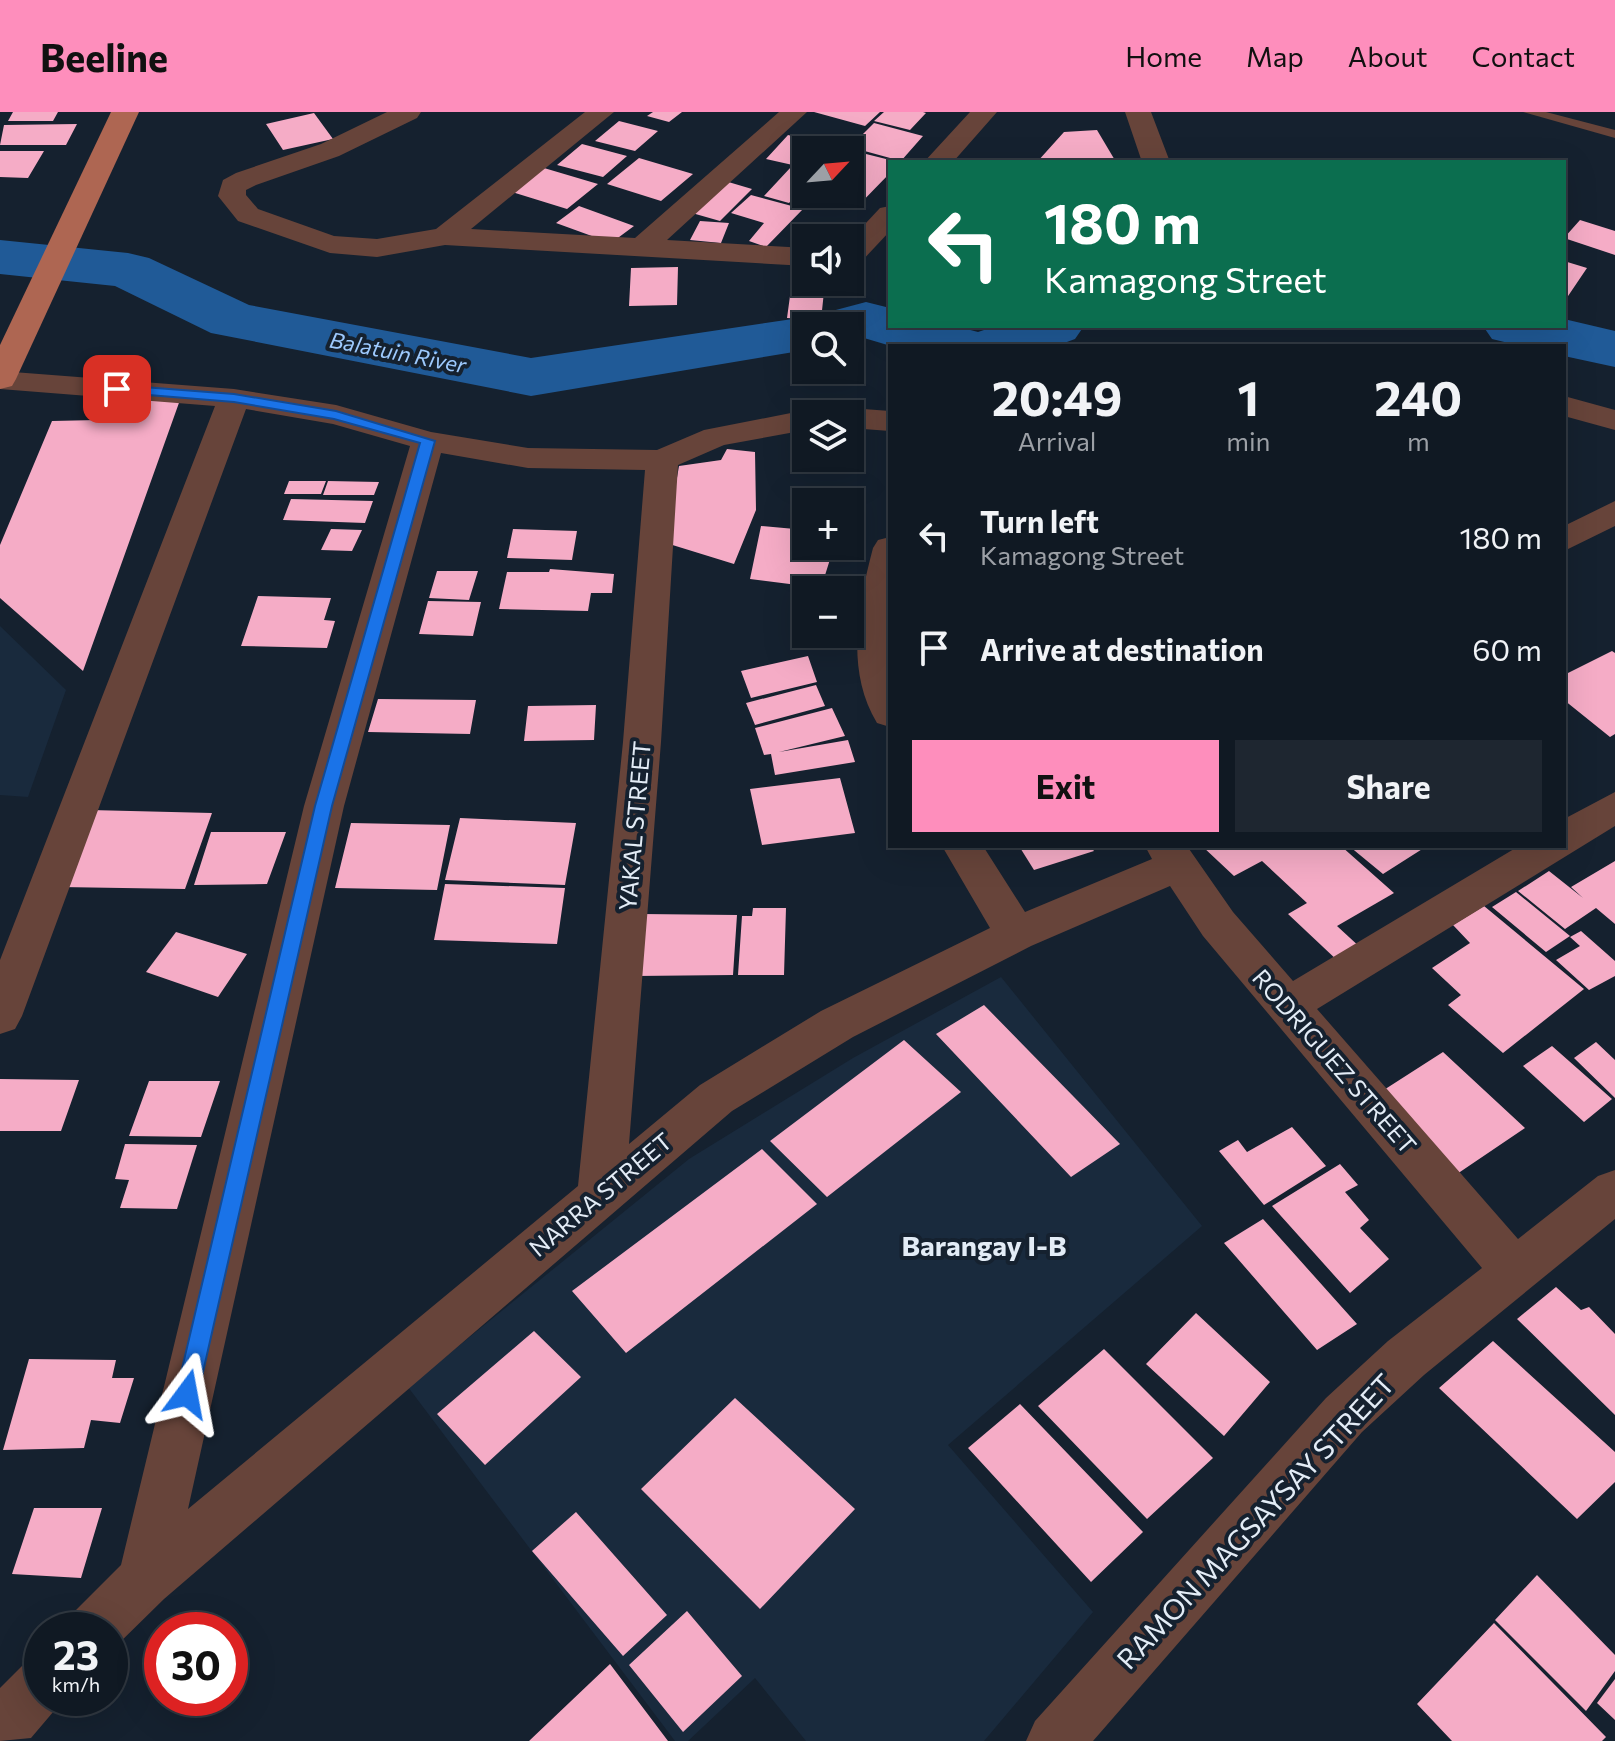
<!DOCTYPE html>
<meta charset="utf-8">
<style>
:root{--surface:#101923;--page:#1e2630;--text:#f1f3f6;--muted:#9ca0a6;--line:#303841;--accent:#fe8ebc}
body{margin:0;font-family:Commissioner,sans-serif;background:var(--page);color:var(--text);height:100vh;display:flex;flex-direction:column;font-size:30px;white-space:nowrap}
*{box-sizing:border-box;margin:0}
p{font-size:26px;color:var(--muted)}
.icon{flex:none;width:44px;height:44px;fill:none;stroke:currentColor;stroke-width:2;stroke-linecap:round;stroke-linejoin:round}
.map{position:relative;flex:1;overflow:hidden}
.sheet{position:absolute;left:888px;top:232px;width:678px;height:504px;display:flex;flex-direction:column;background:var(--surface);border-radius:0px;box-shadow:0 8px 32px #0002,0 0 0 2px var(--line)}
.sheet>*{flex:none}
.guide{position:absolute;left:888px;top:48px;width:678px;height:168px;border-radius:0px;box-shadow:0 8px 32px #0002,0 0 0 2px var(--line);background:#0b6e4f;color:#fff;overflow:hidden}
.needle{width:52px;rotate:64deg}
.buttons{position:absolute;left:792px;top:24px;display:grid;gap:16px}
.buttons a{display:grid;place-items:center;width:72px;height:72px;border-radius:0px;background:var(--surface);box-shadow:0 8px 32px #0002,0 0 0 2px var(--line);font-size:40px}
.speed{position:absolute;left:24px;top:1500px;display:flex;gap:16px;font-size:40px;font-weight:700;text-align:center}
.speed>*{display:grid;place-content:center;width:104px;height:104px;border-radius:50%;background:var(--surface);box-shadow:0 8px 32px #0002,0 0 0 2px var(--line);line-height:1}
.speed small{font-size:20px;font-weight:400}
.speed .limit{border:12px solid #d22;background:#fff;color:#111}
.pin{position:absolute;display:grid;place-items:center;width:68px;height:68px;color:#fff;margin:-34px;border-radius:16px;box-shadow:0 4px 12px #0006}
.me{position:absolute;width:88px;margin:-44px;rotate:13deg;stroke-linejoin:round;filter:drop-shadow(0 0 6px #0008)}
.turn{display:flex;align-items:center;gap:28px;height:168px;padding:0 24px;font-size:36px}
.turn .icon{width:104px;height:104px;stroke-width:2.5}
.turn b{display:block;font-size:56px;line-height:68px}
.eta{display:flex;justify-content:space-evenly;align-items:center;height:136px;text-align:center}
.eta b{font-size:48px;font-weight:700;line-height:56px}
.button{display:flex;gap:16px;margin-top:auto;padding:16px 24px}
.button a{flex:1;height:92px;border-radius:0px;background:var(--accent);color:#111;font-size:32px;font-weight:700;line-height:92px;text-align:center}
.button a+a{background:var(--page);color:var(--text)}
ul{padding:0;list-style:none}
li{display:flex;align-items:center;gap:24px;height:112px;padding:0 24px}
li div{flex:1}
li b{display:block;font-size:30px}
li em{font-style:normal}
header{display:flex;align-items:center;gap:48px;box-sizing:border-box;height:112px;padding:0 40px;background:var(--accent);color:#111}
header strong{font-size:38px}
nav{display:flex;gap:44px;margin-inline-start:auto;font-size:28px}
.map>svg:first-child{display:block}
.built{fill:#192a3d}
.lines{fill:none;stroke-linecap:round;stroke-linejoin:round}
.river{fill:#205a97;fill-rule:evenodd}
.building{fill:#f5acc6}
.lane{fill:#67443a;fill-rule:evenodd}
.street{fill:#67443a;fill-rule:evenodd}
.primary{fill:#ae6652;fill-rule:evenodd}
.route{fill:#1a73e8;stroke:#114b97;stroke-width:2}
.labels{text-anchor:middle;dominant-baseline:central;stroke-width:8;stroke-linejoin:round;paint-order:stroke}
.far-water-label{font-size:22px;font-style:italic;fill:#9dc9fd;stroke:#15212f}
.street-label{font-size:24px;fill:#e3ecf6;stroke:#15212f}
.quarter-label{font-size:28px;font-weight:bold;fill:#e3ecf6;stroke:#15212f}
.near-street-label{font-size:28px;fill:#e3ecf6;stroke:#15212f}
</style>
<header>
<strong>Beeline</strong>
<nav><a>Home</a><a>Map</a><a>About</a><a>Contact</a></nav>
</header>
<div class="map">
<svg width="1615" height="1629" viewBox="0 0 1615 1629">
<rect width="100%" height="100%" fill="#15212f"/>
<path class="built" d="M0 514 66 578 28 685 0 683Z
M1001 865 1202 1114 948 1333 1093 1500 984 1629H806L755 1566 688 1629H675L408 1275 689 1047 853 946Z"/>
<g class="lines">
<path class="river" d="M0 128 128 141 149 146 249 193 531 246 813 204 866 190 890 196V214H955L978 220 996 214H1084L1075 227 1056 234H891L864 226 850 229V214H806V238L531 284 211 221 115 174 0 162Z
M1564 207 1615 219V255L1564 244V234H1521L1492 227 1483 214H1564Z"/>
</g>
<path class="building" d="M13 0H58L53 9H8Z
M653 0H682L669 10 647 4Z
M814 0H880L865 14Z
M884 0H923L926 1 910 18 874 9Z
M314 1 333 27 283 38 266 12Z
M619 9 658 19 635 39 595 29Z
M874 11 923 24 901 49 850 35Z
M77 12 66 33H0L4 13Z
M1097 18 1116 50H1037L1064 20Z
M788 23 841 36 806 38V56L766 47Z
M582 32 627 44 603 65 557 53Z
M850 38 890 48V61L854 98 799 83 806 75V82H850Z
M0 39H44L28 66 0 65Z
M639 46 693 62 661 89 607 72Z
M791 55 806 58V73L789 91 764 84Z
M544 56 598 72 567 97 512 80Z
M725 69 752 77 720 109 692 101Z
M751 83 803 97 766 135 749 129 764 111 731 101Z
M579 94 634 114 611 131 556 111Z
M1580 108 1615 119V143L1564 126Z
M700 109 729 111 721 131 690 128Z
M1564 149 1587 156 1564 190Z
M678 155 677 193 629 194 631 156Z
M793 162H806V170H825L821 208 787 206Z
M104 288H180L83 559 0 486V433L52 309 97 308Z
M727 337 755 340 756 398 734 452 666 431 679 354 721 348Z
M289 369H326L321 382H284Z
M328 369 379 370 374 383H323Z
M291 387 373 389 365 411 283 408Z
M761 414 806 418V434H821L820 439 832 441 821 476 750 467Z
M331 417 362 418 352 439 321 438Z
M513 417 577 419 572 448 507 446Z
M550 457 614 462 612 481H591L588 499 499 497 507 460H549Z
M437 459H478L469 488 429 486Z
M258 484 331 486 324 508 335 509 327 536 241 534Z
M428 489 481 490 473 524 419 522Z
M1612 539 1615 541V622L1610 625 1564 588V563Z
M808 544 817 570 751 586 741 559Z
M816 573 825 594 755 613 746 591Z
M378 587 476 588 470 622 368 620Z
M596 593 594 628 524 629 528 594Z
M832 596 845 624 779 640 848 628 855 650 775 663 771 642 764 643 755 616Z
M840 666 855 721 762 733 750 677Z
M90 698 212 701 185 777 60 775Z
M460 706 576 711 565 773 445 768Z
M351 711 450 713 437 778 335 776Z
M211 720H286L267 772 194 773Z
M1019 734H1090L1094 739 1034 758Z
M1202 734H1341L1394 781 1337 814 1362 837 1339 850 1288 802 1307 791 1262 749 1234 764Z
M1349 734H1427L1383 762Z
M1615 749V812L1596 796 1565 817 1518 779 1549 759 1583 786 1571 775Z
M445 772 565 776 557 832 434 828Z
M1516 780 1570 824 1546 840 1492 795Z
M1484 794 1584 877 1503 941 1448 893 1461 883 1432 856 1470 831 1453 813Z
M753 796H786L784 863H738L742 804H752Z
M642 802 737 803 733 863 635 864Z
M1581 819 1615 849V864L1589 878 1556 848 1580 834 1570 825Z
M176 820 247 842 218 885 146 860Z
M984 893 1120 1032 1071 1065 936 922Z
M904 928 961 980 827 1085 770 1029Z
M1596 930 1615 948V986L1574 946Z
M1552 934 1612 987 1584 1010 1523 954Z
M1443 940 1525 1016 1457 1062 1376 983Z
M0 967 79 968 61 1019H0Z
M149 969H220L201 1025 129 1024Z
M1292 1015 1326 1054 1264 1093 1219 1039 1238 1028 1247 1040Z
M125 1032 197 1033 177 1097 120 1096 129 1068 115 1067Z
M762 1037 817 1092 626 1241 572 1179Z
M1340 1052 1358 1073 1345 1080 1369 1108 1360 1116 1389 1147 1350 1181 1272 1094Z
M1263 1107 1357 1212 1317 1238 1224 1131Z
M1556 1175 1581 1198 1589 1195 1615 1222V1303L1517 1207Z
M1196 1201 1270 1270 1224 1324 1146 1252Z
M534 1219 581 1265 485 1353 437 1302Z
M1493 1229 1615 1340V1370L1577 1407 1439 1276Z
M1104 1237 1213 1346 1147 1407 1038 1294Z
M29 1247 116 1248 112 1266H134L120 1311 91 1308 84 1336 3 1338Z
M735 1286 855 1397 760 1497 641 1377Z
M1020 1292 1143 1420 1091 1470 968 1336Z
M34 1396H102L81 1466 12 1462Z
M576 1400 667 1503 623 1544 532 1439Z
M1537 1463 1615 1543V1559L1586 1599 1495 1508Z
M687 1499 742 1564 683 1620 629 1553Z
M1494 1511 1606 1625 1602 1629H1452L1417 1592Z
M610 1552 668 1629H529Z
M1615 1567V1608L1597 1591Z"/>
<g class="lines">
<path class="lane" d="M1523 0H1546L1615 18V26Z"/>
<path class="street" d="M387 0H421L417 6 339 44 256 73 246 78V83L258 97 334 124 377 127 436 117 585 0H614L471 117 635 126 779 0H807L667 128 806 136V154L445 133 377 145 330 141 238 109 218 84 223 68 236 61 321 32Z
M970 0H997L953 50H924Z
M1125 0H1151L1170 50H1142Z
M890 94V119L860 151 850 154V128L880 96Z
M0 259 234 277 336 293 431 320 528 336 657 338 704 318 806 298 817 301 806 302V318L724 333 678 353 661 630 629 1032 700 973 821 899 990 816 942 734H983L1025 800 1152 747 1145 734H1187L1233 800 1293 869 1519 734H1564V707L1615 680V714L1317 897 1518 1127 1598 1064 1615 1058V1107L1424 1263 1362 1320 1093 1629H1026L1035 1609 1326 1286 1388 1229 1482 1156 1203 824 1170 774 1031 834 853 925 732 999 164 1487 110 1540V1518H68L76 1498 121 1453 304 694 410 334 333 312 246 297 22 904 15 917 0 922V848L215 294 0 277ZM441 341 528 356 645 358 623 630 578 1074 188 1397 344 694Z
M1564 284 1615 298V318L1564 304Z
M850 296 890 299V319L850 316V302H837Z
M1615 389V414L1564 439V414Z
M890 425V615L877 611C845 558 858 493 873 436L878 428Z
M42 1546V1586H65L31 1626 0 1629V1576L22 1554Z"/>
<path class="primary" d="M111 0H139L16 267 12 274 0 277V233Z"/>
</g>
<path class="route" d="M117 273 234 282 336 299 435 329 332 694 198 1282 195 1289 187 1292 180 1289 176 1282 315 694 420 331 334 307 234 290 112 280 110 277Z"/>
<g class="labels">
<g class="far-water-label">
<text transform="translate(398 240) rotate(11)">Balatuin River</text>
</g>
<g class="street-label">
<text transform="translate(634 714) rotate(-85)">YAKAL STREET</text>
<text transform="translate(1335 949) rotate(49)">RODRIGUEZ STREET</text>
<text transform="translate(600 1082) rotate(-40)">NARRA STREET</text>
</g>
<g class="quarter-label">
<text x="984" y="1133">Barangay I-B</text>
</g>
<g class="near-street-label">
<text transform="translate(1255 1409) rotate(-47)">RAMON MAGSAYSAY STREET</text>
</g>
</g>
</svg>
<div class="buttons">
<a><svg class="needle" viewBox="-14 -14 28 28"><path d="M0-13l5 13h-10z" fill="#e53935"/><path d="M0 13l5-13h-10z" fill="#9ca0a6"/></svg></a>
<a><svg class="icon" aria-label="sound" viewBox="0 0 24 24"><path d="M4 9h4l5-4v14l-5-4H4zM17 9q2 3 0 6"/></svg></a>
<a><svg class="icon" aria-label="search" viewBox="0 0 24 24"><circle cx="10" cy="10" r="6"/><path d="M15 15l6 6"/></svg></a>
<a><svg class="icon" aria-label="layers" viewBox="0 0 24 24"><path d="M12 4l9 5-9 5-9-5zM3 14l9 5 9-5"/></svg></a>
<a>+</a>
<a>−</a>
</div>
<div class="speed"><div>23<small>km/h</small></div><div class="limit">30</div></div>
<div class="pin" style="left:117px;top:277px;background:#d93025"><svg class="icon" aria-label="arrive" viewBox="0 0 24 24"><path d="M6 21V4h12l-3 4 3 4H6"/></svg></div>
<svg class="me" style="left:187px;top:1282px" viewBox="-20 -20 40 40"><path d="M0-17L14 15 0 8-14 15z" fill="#1a73e8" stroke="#fff" stroke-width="4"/></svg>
<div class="guide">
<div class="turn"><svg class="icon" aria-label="left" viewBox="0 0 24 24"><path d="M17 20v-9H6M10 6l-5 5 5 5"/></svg><div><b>180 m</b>Kamagong Street</div></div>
</div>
<section class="sheet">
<div class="eta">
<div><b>20:49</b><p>Arrival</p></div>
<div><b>1</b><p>min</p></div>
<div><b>240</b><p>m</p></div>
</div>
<ul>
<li><svg class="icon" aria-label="left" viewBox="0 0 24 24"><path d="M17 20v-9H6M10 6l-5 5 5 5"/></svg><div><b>Turn left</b><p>Kamagong Street</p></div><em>180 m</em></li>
<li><svg class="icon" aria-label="arrive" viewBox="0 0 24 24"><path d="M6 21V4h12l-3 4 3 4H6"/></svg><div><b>Arrive at destination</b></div><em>60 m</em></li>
</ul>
<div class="button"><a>Exit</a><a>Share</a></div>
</section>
</div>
